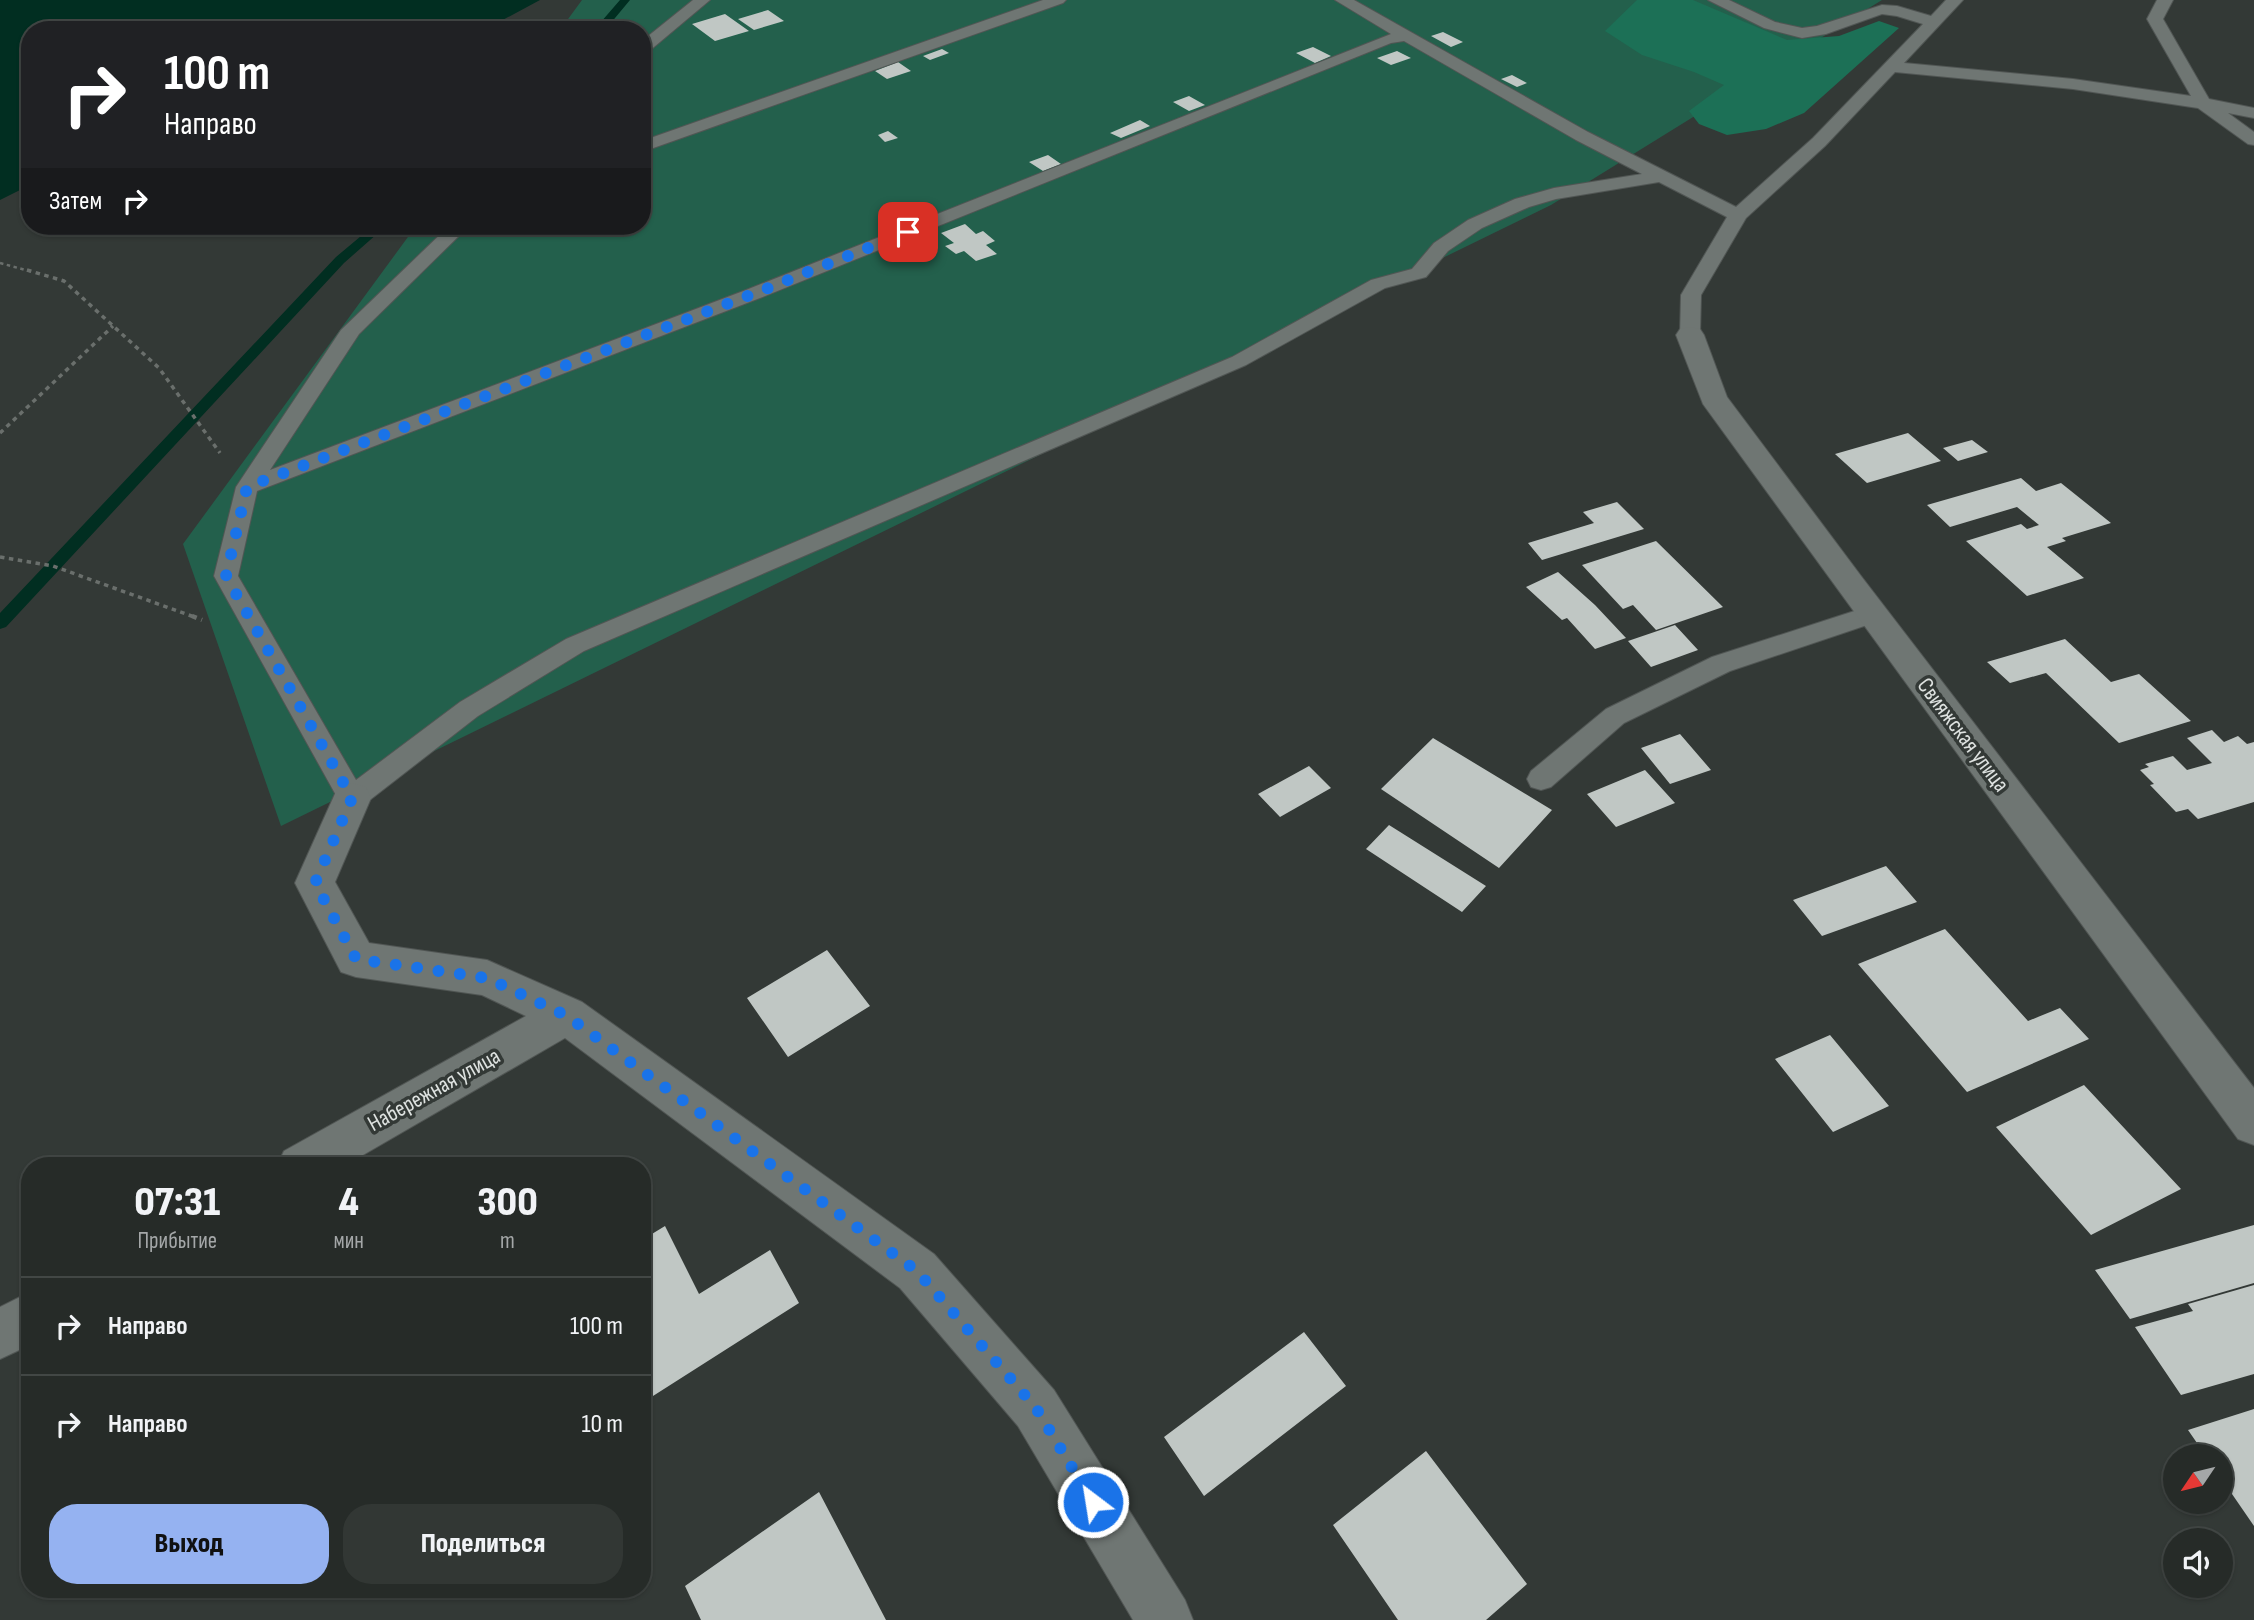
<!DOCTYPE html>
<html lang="ru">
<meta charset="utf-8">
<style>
:root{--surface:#262b28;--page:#323734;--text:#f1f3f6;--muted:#a4a7a8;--line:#424745;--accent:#95b2f1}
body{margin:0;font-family:"Sofia Sans Condensed",sans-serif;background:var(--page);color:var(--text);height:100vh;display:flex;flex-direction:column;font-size:26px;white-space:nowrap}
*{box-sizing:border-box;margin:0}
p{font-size:23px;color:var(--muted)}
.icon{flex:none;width:38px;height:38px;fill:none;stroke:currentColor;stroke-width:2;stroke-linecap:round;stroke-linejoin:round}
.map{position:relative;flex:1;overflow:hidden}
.sheet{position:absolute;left:21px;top:1157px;width:630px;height:441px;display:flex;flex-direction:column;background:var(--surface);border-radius:28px;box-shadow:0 2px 5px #0004,0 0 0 2px var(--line)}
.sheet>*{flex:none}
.banner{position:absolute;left:21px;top:21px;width:630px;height:214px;border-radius:28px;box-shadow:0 2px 5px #0004,0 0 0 2px var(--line);background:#202124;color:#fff;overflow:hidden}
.needle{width:46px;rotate:235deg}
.controls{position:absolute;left:2163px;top:1444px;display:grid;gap:14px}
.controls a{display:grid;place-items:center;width:70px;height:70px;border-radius:50%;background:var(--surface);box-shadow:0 2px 5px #0004,0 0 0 2px var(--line);font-size:35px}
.pin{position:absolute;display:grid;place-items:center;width:60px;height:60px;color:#fff;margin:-30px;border-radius:14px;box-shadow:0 4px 10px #0006}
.me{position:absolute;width:77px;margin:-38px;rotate:329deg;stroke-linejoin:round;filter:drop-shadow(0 0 5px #0008)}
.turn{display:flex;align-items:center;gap:24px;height:147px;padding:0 28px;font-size:32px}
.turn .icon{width:91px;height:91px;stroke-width:2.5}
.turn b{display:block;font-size:49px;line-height:60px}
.then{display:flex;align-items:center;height:66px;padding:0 28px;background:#0003;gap:14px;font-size:26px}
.eta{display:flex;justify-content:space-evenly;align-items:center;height:119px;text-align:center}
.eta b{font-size:42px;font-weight:800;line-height:49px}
.button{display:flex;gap:14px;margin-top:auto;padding:14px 28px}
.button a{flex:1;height:80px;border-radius:28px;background:var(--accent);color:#111;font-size:28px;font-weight:800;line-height:80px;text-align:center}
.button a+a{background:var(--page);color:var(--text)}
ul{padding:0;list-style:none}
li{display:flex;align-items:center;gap:21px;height:98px;padding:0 28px;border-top:2px solid var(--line)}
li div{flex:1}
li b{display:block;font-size:26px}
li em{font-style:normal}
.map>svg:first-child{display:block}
.green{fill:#23604c}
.forest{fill:#1c7056}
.water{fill:#012e21}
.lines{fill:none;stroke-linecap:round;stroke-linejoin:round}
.stream{fill:#012e21;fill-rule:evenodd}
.building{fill:#c0c7c4}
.service-casing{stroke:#515654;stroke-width:2}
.minor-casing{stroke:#515654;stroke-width:2}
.path-far2{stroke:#6a6f6c;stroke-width:2.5;stroke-dasharray:3.5 3.5;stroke-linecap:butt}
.path-far1{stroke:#6a6f6c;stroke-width:3.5;stroke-dasharray:4.5 4.5;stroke-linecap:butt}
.path{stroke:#6a6f6c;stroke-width:4.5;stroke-dasharray:5 5;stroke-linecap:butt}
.service{fill:#6f7673;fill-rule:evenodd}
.minor{fill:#6f7673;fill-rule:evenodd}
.route{stroke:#1a73e8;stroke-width:12;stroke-dasharray:0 21.6}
.labels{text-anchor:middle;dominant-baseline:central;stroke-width:7;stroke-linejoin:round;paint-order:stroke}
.street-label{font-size:23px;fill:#dee2e0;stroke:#333936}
</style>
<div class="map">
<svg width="2254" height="1620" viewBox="0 0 2254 1620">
<rect width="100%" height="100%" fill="#333936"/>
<path class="green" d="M582 0H1882L1551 205 281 826 183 544 416 226H642V30H560Z"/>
<path class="forest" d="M1637 0H1693L1787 40 1839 36 1879 21 1899 28 1804 113 1766 129 1727 135 1699 124 1689 111 1724 85 1694 72 1642 55 1605 31Z"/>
<path class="water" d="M0 0H540L484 30H30V185L0 200Z"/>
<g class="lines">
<path class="stream" d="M620 0H630L605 30H594Z
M373 226H386L344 263 6 627 0 629V613L336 257Z"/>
</g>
<path class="building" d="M768 10 784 21 754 30 738 19Z
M725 14 749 31 715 41 692 24Z
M1443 32 1463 42 1451 47 1431 36Z
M1313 47 1331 56 1315 63 1296 53Z
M942 49 949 53 930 60 923 56Z
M1397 51 1411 58 1391 65 1377 58Z
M898 62 911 71 887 79 875 71Z
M1512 75 1527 83 1517 87 1501 79Z
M1189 96 1205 105 1189 111 1173 102Z
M1140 120 1150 126 1121 138 1110 133Z
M888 131 898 138 885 142 878 135Z
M1048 155 1061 164 1043 171 1029 162Z
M920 206 930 215 902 225 892 216Z
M965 224 976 234 983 231 995 241 986 245 997 254 976 261 964 251 956 254 945 246 954 243 941 233Z
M1908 433 1941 461 1867 483 1835 454Z
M1972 440 1988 452 1958 461 1943 448Z
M2021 478 2036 491 2061 483 2111 523 2062 538 2066 541 2047 547 2084 578 2027 596 1966 541 2021 524 2027 529 2039 525 2017 507 1950 527 1927 505Z
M1617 502 1644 529 1542 560 1528 543 1594 523 1583 512Z
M1656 541 1723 607 1656 630 1633 605 1623 609 1582 565Z
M1558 572 1595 605 1626 638 1595 649 1567 618 1562 620 1526 587Z
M1675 625 1698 650 1651 667 1628 641Z
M2065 639 2111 682 2139 674 2191 721 2119 743 2046 673 2010 683 1987 662Z
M2212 730 2224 742 2238 736 2247 744 2254 742V802L2198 819 2188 809 2176 812 2150 785 2154 784 2140 770 2149 767 2145 764 2173 756 2187 770 2212 763 2187 738Z
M1680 734 1711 770 1670 784 1641 748Z
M1433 738 1552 810 1499 868 1381 789Z
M1309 766 1331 788 1280 817 1258 794Z
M1645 770 1675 803 1616 827 1587 794Z
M1389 825 1486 886 1462 912 1366 849Z
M1886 866 1917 902 1822 936 1793 900Z
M1945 929 2028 1021 2060 1008 2089 1039 1967 1092 1858 964Z
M827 950 870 1006 788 1057 747 998Z
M1830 1035 1889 1106 1833 1132 1775 1059Z
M2084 1085 2181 1189 2091 1235 1996 1127Z
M2254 1225V1283L2130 1319 2095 1270Z
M665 1226 699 1294 770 1250 799 1303 642 1403V1240Z
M2254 1285V1374L2181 1395 2135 1327 2193 1311 2188 1304Z
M1304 1332 1346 1386 1204 1496 1164 1437Z
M2254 1409V1526L2221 1478V1456H2206L2188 1430Z
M1426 1451 1527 1584 1486 1620H1398L1333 1525Z
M819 1492 886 1620H701L685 1586Z"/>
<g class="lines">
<g class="service-casing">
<path id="service" d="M693 0H710L648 52 642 54V41Z
M1043 0H1066L1063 3 642 152V141Z
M1335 0H1354L1588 132 1736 207 1813 138 1923 24 1897 16 1882 14 1826 34 1802 38 1764 28 1708 0H1729L1775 22 1802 28 1817 26 1882 5 1897 6 1931 16 1946 0H1963L1904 63 2073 79 2191 96 2147 19 2157 0H2173L2163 19 2209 99 2254 108V118L2228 113 2254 132V145L2248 144 2198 108 2073 89 1895 72 1825 146 1746 218 1701 295 1700 335 1697 339H1683L1680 335 1681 295 1727 217 1659 182 1556 199 1529 207 1482 228 1448 251 1426 277 1385 288 1246 365 584 651 478 716 362 806 352 809 342 806 214 576 236 487 341 330 449 226H469L359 334 270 470 746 290 1391 34ZM1404 41 1576 140 1642 174 1554 188 1515 199 1468 220 1434 243 1412 269 1371 280 1232 357 566 639 460 702 356 780 238 576 257 491 760 298 1391 43Z
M1873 605 1882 608 1885 614 1882 620 1730 671 1624 723 1551 787 1541 790 1531 787 1527 779 1531 771 1606 709 1712 657Z"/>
</g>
<g class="minor-casing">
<path id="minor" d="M1690 327 1700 329 1704 335 1727 397 1861 576 2254 1088V1145L2238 1139 1703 404 1676 335 1680 329Z
M352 783 366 787 371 798 335 882 369 943 487 960 582 1002 934 1254 1054 1390 1185 1600 1193 1620H1133L1018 1426 900 1288 565 1038 344 1166H277L284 1151 526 1016 482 995 356 977 341 972 295 883 338 787Z
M30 1292V1345L0 1359V1307Z"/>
</g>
<path class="path-far2" d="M0 263 33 272"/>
<path class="path-far1" d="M27 270 64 281 159 368 220 453
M0 433 113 326
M0 557 53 566 197 618"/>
<path class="path" d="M192 616 202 620"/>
<use href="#service" class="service"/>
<use href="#minor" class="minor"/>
</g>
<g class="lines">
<path class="route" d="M908 232 753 294 247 487 226 576 352 798 315 883 356 959 487 978 567 1016 917 1271 1036 1408 1093 1502"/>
</g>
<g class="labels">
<g class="street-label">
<text transform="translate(1963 735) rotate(53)">Свияжская улица</text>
<text transform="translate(434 1090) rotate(-29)">Набережная улица</text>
</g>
</g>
</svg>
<div class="controls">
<a><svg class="needle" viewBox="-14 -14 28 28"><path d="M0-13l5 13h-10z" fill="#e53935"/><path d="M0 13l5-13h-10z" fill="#a4a7a8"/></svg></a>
<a><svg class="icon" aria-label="sound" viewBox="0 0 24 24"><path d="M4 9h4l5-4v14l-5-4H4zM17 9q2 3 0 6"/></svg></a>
</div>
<div class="pin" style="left:908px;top:232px;background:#d93025"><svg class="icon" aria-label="arrive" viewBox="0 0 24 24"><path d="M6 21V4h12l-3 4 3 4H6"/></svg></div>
<svg class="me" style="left:1093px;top:1502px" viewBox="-20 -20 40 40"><circle r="17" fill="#1a73e8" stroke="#fff" stroke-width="3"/><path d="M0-11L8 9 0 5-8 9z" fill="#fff"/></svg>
<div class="banner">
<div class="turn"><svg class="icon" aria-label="right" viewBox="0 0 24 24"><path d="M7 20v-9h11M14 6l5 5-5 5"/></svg><div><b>100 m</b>Направо</div></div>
<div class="then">Затем<svg class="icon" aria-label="right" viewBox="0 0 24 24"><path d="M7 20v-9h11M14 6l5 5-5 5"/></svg></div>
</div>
<section class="sheet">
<div class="eta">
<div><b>07:31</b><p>Прибытие</p></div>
<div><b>4</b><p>мин</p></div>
<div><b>300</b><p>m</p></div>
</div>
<ul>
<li><svg class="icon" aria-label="right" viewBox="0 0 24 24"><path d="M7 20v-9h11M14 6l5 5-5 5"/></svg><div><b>Направо</b></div><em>100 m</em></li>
<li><svg class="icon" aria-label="right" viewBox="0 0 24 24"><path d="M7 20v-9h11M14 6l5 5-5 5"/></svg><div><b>Направо</b></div><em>10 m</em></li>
</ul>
<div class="button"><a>Выход</a><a>Поделиться</a></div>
</section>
</div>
